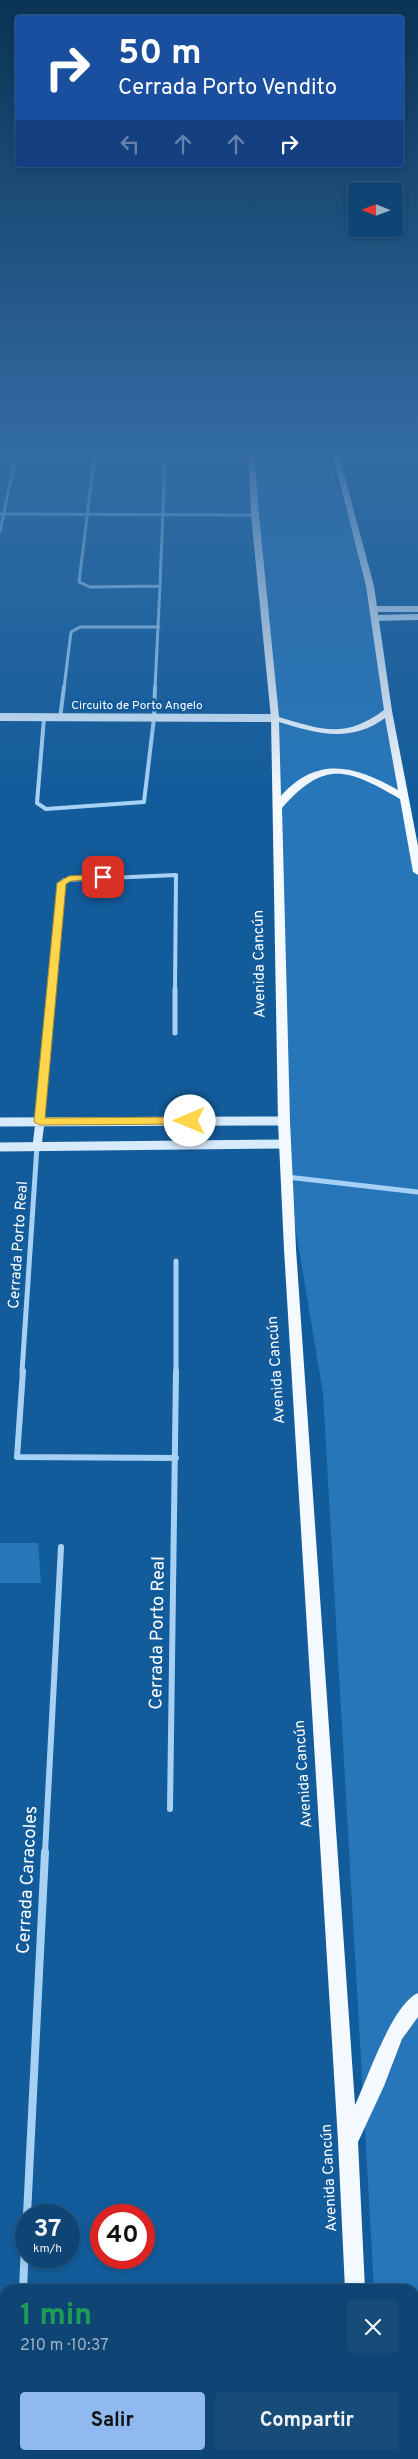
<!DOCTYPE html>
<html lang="es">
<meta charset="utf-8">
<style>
:root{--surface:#0e4574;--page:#174c79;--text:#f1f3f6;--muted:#9bb1c5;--line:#2e5d86;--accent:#90b9f0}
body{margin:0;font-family:Overpass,sans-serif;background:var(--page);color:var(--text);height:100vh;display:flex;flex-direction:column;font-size:19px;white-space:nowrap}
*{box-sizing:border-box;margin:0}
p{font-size:16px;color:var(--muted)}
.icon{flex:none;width:28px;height:28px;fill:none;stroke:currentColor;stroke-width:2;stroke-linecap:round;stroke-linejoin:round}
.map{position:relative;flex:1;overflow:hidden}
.panel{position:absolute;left:0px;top:2284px;width:419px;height:176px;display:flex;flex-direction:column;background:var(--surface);border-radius:15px 15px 0 0;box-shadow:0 2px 8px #0003,0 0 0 1px var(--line)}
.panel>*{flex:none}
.banner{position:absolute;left:15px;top:15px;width:389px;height:152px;border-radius:5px;box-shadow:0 2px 8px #0003,0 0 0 1px var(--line);background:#1a4fa0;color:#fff;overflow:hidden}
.needle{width:32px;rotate:271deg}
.buttons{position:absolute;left:348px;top:182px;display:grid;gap:10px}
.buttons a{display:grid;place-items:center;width:55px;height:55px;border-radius:5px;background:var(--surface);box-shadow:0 2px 8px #0003,0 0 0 1px var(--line);font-size:25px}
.speed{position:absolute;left:15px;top:2204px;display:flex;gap:10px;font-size:25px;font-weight:700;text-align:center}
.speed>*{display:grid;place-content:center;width:65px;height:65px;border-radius:50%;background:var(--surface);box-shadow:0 2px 8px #0003,0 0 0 1px var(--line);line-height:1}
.speed small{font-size:12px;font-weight:400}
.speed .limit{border:8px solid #d22;background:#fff;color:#111}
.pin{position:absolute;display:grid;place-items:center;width:42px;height:42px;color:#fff;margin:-21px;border-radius:10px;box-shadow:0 2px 8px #0006}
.me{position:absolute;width:55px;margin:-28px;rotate:270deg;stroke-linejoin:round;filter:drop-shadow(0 0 4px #0008)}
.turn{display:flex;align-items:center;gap:18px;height:105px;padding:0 20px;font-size:22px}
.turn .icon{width:65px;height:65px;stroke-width:2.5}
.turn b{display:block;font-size:35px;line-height:42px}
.lanes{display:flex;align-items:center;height:48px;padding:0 20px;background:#0003;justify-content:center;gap:25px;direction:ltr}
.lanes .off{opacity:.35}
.round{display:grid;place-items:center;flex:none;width:52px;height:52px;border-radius:5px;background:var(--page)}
.head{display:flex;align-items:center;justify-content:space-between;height:85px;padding:0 20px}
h1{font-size:30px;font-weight:700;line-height:38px;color:#1e9e55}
.button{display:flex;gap:10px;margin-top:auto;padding:10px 20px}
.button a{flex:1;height:58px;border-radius:5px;background:var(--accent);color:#111;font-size:20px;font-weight:700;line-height:58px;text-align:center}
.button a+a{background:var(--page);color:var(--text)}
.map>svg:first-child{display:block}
.green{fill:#2676b9}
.building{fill:#3c85c2;stroke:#2a5d88}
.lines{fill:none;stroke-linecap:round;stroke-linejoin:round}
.street-far4{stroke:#a7d1f4;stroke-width:3}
.street-far3{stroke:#a7d1f4;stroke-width:4}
.street-far2{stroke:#a7d1f4;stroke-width:5}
.street-far1{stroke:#a7d1f4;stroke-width:6}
.street{stroke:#a7d1f4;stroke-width:8}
.secondary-far2{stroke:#d7ebfd;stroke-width:6}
.secondary-far1{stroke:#d7ebfd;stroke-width:8}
.secondary{stroke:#d7ebfd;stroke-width:9}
.primary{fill:#f4f9ff;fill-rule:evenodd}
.route{fill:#ffd54a;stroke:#a68a30}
.labels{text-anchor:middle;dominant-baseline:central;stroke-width:5;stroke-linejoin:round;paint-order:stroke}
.far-street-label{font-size:12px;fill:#fff;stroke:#135c9b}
.street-label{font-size:15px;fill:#fff;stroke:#135c9b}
.near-street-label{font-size:18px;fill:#fff;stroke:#135c9b}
</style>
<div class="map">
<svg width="418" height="2459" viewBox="0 0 418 2459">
<rect width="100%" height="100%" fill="#135c9b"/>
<path class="green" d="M251 448H325L370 586 418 872V2459H385V2455H414V2289H374L323 1393 287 1177 273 702Z
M0 1543H38L41 1583H0Z"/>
<path class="building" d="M29 2455H325L326 2459H28Z"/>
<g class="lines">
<path class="street-far4" d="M0 456 15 459 0 532
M159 456 165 459 160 586 90 587 79 582 94 460 96 458Z
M0 514 255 515
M64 688 71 632 80 627H159
M155 688 160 586"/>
<path class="street-far3" d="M44 718 37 803 46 809 144 802 154 718 155 687
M60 718 64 687
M52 991 61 883 64 880 176 875 175 991"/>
<path class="street-far2" d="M175 1033V989
M40 1122 52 989
M287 1177 418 1192
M176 1261V1372
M22 1372 37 1146"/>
<path class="street-far1" d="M23 1371 17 1457 176 1458
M170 1809 176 1371
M45 1853 61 1547"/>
<path class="street" d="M27 2215 45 1852
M23 2289 26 2223
M14 2455V2459"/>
<path class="secondary-far2" d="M374 609H418
M375 618 418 617"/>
<path class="secondary-far1" d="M0 717 275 718"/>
<path class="secondary" d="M0 1122 284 1121
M37 1146 40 1122
M0 1147 285 1144"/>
<path class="primary" d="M248 448H254L259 515 279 717C322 730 345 739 384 710L366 586 331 448H337L374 586 392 711 418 846V875L413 872 400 799C348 769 325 759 282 808L290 1121 296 1249 355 2105C368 2078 392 2004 418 1993V2017L402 2039 384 2086 358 2142 365 2289H345L338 2141 284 1249 278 1121 271 718 251 515ZM385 718 398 790C355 766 318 755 281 796L279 722C317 734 351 743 385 718Z
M352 2455H374L375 2459H353Z"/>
</g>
<linearGradient id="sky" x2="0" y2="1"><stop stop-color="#0a3355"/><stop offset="0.57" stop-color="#336ca4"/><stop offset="1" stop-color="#336ca4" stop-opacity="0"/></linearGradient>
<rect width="418" height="792" fill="url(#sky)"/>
<path class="route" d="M103 874 106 875V879L71 881 66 884 45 1118 190 1117 195 1121 194 1124 40 1125 34 1122 57 883 69 876Z"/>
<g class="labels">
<g class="far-street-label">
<text x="137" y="706">Circuito de Porto Angelo</text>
</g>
<g class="street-label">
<text transform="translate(260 964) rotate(-91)">Avenida Cancún</text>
<text transform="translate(19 1245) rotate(-86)">Cerrada Porto Real</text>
<text transform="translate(277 1370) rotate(-94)">Avenida Cancún</text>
<text transform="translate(304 1774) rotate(-94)">Avenida Cancún</text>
<text transform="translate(330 2178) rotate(-93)">Avenida Cancún</text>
</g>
<g class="near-street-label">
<text transform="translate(158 1633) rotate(-89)">Cerrada Porto Real</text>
<text transform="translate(28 1880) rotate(-87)">Cerrada Caracoles</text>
</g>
</g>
</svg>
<div class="buttons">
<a><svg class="needle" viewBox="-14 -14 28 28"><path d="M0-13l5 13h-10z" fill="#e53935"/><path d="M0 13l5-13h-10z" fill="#9bb1c5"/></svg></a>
</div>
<div class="speed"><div>37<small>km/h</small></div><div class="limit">40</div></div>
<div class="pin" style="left:103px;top:877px;background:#d93025"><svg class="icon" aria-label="arrive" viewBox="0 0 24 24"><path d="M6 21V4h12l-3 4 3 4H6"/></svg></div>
<svg class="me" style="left:190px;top:1121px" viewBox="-20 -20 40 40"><circle r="19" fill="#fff"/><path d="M0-13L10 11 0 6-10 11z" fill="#ffd54a"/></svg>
<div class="banner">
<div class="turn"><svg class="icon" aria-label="right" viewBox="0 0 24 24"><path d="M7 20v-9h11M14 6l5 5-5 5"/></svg><div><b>50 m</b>Cerrada Porto Vendito</div></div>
<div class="lanes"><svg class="icon off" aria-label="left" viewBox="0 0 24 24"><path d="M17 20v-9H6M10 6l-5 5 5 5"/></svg><svg class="icon off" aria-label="ahead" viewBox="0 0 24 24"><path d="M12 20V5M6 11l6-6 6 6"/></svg><svg class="icon off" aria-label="ahead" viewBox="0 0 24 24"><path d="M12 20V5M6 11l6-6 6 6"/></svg><svg class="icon" aria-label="right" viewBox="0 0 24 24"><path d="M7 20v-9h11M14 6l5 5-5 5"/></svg></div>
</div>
<section class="panel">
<div class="head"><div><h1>1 min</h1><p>210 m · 10:37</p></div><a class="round"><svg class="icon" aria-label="close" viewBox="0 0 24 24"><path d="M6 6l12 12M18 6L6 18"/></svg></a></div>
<div class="button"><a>Salir</a><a>Compartir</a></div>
</section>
</div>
